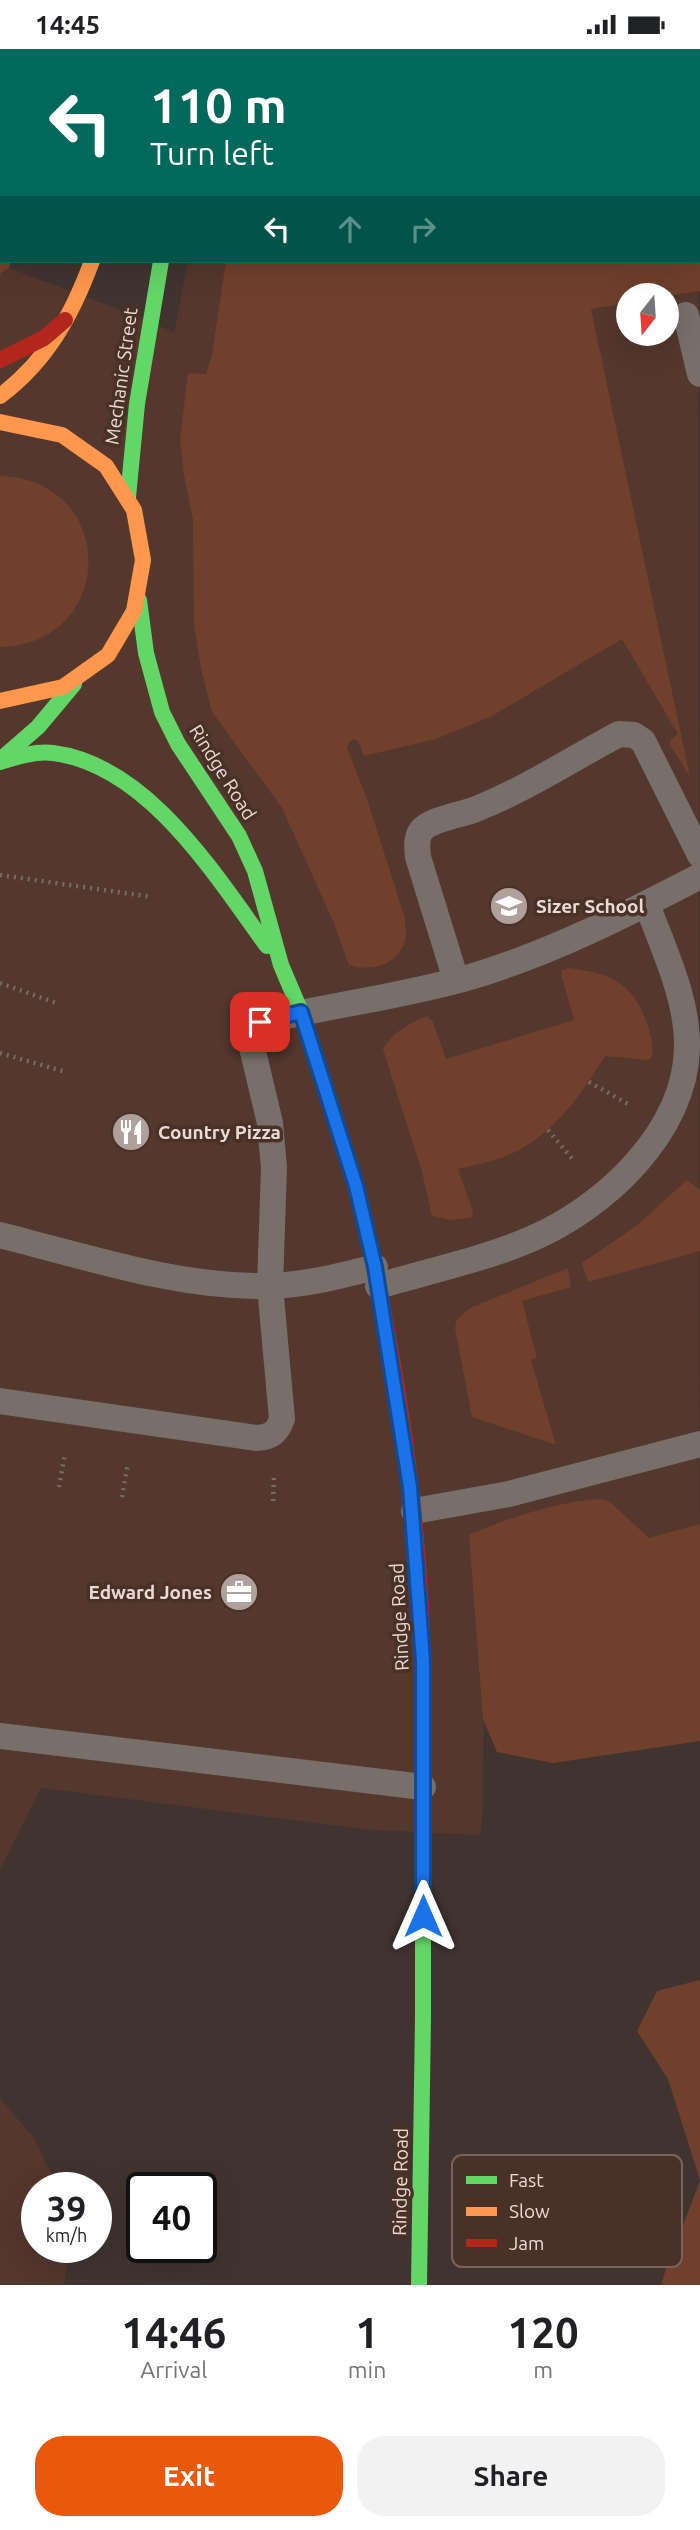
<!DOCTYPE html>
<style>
:root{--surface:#fff;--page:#f2f2f2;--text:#202124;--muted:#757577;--accent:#ea580c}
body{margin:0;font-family:Ubuntu,sans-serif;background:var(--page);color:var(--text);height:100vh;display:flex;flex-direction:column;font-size:26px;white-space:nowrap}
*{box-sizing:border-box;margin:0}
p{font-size:23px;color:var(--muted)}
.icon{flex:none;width:38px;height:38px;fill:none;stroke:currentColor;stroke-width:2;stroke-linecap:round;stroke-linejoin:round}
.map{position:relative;height:2236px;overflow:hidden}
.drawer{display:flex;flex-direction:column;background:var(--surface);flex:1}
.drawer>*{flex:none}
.top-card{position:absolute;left:0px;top:0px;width:700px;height:214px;box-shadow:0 7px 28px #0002;background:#00695c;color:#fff;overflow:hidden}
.needle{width:46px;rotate:197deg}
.controls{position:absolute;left:616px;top:234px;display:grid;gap:14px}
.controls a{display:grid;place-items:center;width:63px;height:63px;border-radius:50%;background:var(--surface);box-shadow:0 7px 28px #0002;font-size:35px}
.speed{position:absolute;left:21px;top:2123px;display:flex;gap:14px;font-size:35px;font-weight:700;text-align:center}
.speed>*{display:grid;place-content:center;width:91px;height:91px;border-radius:50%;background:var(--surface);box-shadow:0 7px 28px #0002;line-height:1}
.speed small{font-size:18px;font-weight:400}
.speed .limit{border:4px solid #111;border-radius:10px;background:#fff;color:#111}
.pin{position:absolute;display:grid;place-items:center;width:60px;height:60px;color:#fff;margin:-30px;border-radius:14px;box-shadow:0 4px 10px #0006}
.me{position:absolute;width:77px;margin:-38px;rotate:0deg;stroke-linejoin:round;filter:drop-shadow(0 0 5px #0008)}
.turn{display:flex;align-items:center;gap:24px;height:147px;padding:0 35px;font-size:32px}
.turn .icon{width:91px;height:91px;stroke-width:2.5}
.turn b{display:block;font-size:49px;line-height:60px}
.lanes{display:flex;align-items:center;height:66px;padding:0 35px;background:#0003;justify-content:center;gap:35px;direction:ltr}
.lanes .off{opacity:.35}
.eta{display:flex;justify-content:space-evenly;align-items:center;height:119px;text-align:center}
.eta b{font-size:42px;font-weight:600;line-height:49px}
.primary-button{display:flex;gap:14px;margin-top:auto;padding:14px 35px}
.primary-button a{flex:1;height:80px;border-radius:28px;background:var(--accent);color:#fff;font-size:28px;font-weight:600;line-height:80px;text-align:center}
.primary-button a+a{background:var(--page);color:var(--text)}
.status{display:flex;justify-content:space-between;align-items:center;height:49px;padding:0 35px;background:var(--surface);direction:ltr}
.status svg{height:19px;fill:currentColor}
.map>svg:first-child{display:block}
.built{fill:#54372d;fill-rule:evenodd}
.green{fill:#70402d}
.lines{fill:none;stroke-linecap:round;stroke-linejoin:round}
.path{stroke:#766c69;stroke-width:4.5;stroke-dasharray:2 5;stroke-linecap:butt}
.lane{stroke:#786f6b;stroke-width:26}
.fast{stroke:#63d668;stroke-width:16}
.slow{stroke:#ff974d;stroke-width:16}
.jam{stroke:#b3261e;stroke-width:16}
.route-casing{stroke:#114b97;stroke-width:18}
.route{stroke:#1a73e8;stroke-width:12}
.labels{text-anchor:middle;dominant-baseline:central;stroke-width:7;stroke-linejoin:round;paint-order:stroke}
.street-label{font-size:19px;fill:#eadad4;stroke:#493128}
.poi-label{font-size:19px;font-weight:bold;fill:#eadad4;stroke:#493128;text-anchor:start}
.key{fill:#493128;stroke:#79645c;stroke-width:2}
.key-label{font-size:19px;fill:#eadad4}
</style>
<div class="status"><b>14:45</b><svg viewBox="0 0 49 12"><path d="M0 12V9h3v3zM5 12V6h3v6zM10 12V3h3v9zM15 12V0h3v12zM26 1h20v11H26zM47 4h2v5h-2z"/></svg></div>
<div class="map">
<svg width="700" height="2236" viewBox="0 0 700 2236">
<rect width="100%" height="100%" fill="#413430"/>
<path class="built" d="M698 35 700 1613 484 1670 483 1761 480 1786 373 1781 41 1739 0 1821V225L9 219 150 272 174 284 188 212H698ZM628 247H667V285H628Z
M0 2049 34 2089 58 2138H37V2198H68L64 2236H0Z"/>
<path class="green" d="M0 0H70L2 2V212H11L9 219 0 225Z
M657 0H700V242L667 247H628V254L591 260 690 728 670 696V692L678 685 622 590 492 667 436 690 364 707 358 692 354 690 349 693 347 699 367 750 405 869C405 877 407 885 405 892 398 916 371 923 349 916L334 874 282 759 212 663 201 620 194 575 193 471 184 426 180 391 188 324 206 325 212 306 226 212H698V2Z
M0 427C118 430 118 595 0 598Z
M569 919C611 924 634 934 648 977 651 988 655 998 651 1009L647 1011 605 1007C583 1043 559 1078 521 1100 502 1111 479 1115 458 1120L473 1163 472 1168 451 1171 432 1167 422 1123 383 1000C394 982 408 975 427 967L433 973 446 1010 574 971 561 925 562 921Z
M687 1131 700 1141V1202L588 1233 582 1214 636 1177Z
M568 1219 571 1238 522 1252 537 1309 531 1311 556 1396 472 1368 455 1279 457 1270 470 1259Z
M601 1450 610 1453 649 1489 700 1475V1692L553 1714 497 1703 483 1670 469 1486C510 1468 556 1453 601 1450Z
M700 1931V2131L668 2030 637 1982 657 1942Z
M700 2132V2236H661L665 2223Z"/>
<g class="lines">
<path class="path" d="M0 826 152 848
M0 934 59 955
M0 1004 66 1023
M589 1033 628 1055
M548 1081 574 1112
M59 1438 65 1405
M122 1448 128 1414
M273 1452 274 1428"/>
<path class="lane" d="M686 266 700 325
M456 931 418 808C417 799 416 789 421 782 430 770 462 766 476 760 526 740 572 710 619 685L634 686 643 692 700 806
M0 1186C88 1208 178 1239 269 1237 305 1236 341 1227 375 1218
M378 1237C429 1222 482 1211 531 1190 604 1159 686 1083 687 998 688 949 663 900 647 855
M0 1352 256 1389C271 1388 277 1384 282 1370L270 1237 274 1119 270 1074 250 990 260 973C330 956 401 948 470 928 551 904 625 866 700 827
M414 1462 509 1445 700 1395
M0 1687 423 1738"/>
<path class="fast" d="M128 448 137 355 161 212
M139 551 146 604 162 663 178 695 239 787 255 822 281 916 301 963 356 1137 362 1164
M0 711 38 678 74 635
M0 713C16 708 35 702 53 704 148 716 215 826 267 897
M419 2236 423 1969V1642"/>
<path class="slow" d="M196 0V2
M0 347C47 312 72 266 92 212
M0 373 62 386 106 417 134 461 143 511 134 562 108 606 63 638 0 652"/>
<path class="jam" d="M146 2 147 0
M0 311 44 289 65 271
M362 1164C399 1320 423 1482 423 1642"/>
</g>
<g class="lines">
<g class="route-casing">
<path id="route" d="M260 973 301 963 356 1137 375 1218 410 1438 423 1612V1867"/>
</g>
<use href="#route" class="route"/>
</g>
<defs>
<g id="school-disc" transform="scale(2.0125)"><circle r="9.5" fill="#afa09b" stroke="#493128"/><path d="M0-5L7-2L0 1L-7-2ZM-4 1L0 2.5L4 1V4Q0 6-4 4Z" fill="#fff"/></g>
<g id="restaurant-disc" transform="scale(2.0125)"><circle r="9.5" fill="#afa09b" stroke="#493128"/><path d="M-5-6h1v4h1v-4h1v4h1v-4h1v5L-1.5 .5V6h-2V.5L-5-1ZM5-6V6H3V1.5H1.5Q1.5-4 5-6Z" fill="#fff"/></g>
<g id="office-disc" transform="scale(2.0125)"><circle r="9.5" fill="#afa09b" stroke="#493128"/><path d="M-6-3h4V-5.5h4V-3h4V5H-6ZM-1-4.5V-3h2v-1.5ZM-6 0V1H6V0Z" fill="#fff"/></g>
</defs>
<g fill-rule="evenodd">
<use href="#school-disc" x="509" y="857"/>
<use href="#restaurant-disc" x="131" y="1083"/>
<use href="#office-disc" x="239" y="1543"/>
</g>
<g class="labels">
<g class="street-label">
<text transform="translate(121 327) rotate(-82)">Mechanic Street</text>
<text transform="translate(223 723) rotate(58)">Rindge Road</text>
<text transform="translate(399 1568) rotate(-93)">Rindge Road</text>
<text transform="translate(400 2133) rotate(-89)">Rindge Road</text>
</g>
<g class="poi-label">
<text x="536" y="857">Sizer School</text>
<text x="158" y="1083">Country Pizza</text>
<text x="212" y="1543" text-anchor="end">Edward Jones</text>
</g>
</g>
<rect x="452" y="2106" width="230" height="112" rx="10" class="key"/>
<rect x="466" y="2127" width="31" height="8" fill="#63d668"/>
<rect x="466" y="2158" width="31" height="9" fill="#ff974d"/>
<rect x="466" y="2190" width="31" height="8" fill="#b3261e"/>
<g class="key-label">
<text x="509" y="2138">Fast</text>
<text x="509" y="2169">Slow</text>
<text x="509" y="2201">Jam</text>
</g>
</svg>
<div class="controls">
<a><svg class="needle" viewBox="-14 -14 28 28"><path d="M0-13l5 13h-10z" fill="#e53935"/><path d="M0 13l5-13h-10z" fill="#757577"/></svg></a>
</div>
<div class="speed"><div>39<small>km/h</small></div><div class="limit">40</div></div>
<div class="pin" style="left:260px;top:973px;background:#d93025"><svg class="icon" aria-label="arrive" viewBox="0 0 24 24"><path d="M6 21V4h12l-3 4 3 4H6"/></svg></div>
<svg class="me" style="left:423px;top:1867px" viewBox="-20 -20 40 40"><path d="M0-17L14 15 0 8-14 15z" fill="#1a73e8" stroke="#fff" stroke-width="4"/></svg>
<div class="top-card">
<div class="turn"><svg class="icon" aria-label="left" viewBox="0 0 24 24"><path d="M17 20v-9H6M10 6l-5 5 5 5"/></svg><div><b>110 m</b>Turn left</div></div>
<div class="lanes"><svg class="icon" aria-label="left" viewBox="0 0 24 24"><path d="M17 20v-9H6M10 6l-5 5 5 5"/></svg><svg class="icon off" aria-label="ahead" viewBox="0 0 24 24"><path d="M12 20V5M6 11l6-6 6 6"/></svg><svg class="icon off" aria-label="right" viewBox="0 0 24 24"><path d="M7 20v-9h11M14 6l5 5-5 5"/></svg></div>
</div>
</div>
<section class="drawer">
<div class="eta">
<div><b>14:46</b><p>Arrival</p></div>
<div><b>1</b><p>min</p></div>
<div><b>120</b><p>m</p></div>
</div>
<div class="primary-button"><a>Exit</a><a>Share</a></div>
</section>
